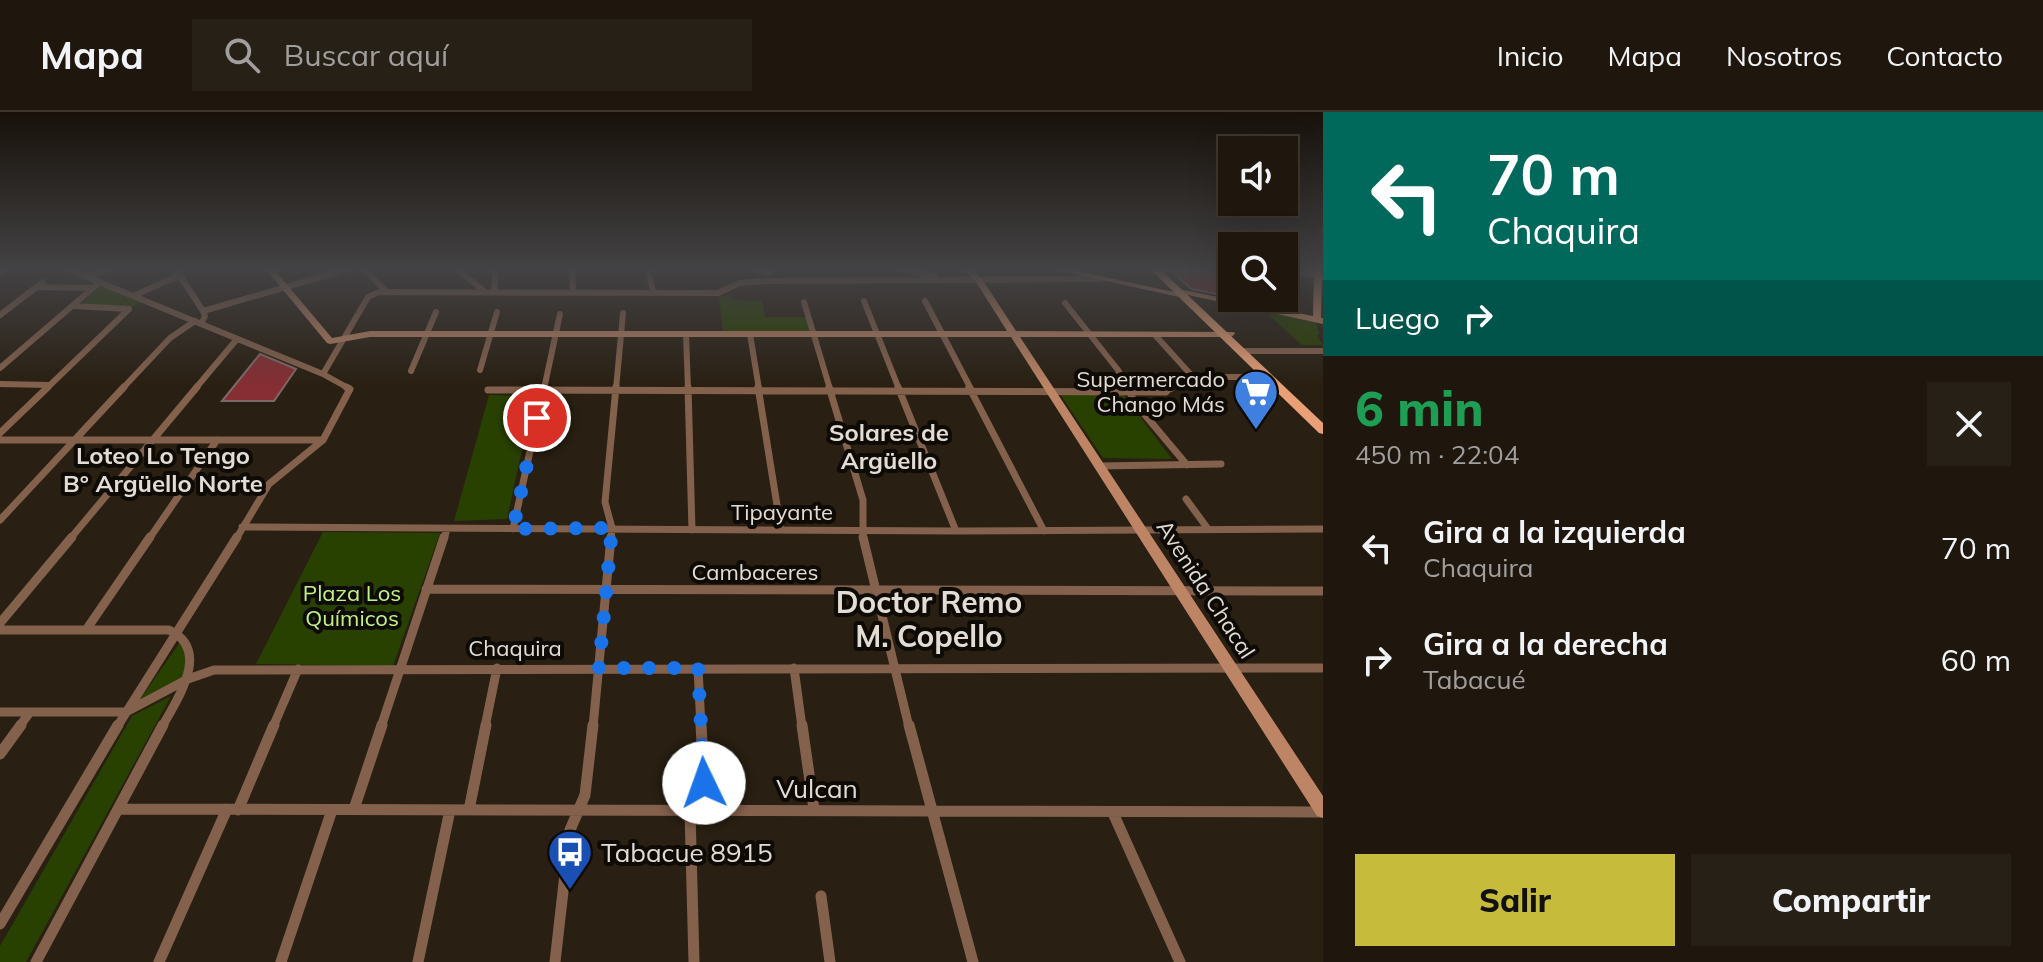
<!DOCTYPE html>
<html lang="es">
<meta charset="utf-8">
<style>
:root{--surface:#1f170e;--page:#272017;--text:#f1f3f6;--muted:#a19f9e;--line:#3c362e;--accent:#c7bb3b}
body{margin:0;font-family:Mulish,sans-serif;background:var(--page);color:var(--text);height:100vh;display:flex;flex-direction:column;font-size:30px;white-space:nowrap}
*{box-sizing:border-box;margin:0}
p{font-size:26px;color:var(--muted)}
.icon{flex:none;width:44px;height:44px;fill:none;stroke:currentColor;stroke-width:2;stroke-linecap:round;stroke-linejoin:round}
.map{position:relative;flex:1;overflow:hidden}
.details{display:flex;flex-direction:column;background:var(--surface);width:720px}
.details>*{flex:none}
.banner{background:#00695c;color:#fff;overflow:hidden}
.tools{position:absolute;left:1218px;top:24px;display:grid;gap:16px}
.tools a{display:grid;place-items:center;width:80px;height:80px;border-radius:0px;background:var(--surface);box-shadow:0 8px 32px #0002,0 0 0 2px var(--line);font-size:40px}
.pin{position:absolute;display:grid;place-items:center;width:68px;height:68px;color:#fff;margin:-34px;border:4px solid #fff;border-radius:50%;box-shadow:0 2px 8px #0007}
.me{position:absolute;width:88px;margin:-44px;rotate:357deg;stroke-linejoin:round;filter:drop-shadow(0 0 6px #0008)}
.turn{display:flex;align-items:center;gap:28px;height:168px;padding:0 32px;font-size:36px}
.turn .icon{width:104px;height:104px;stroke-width:2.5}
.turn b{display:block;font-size:56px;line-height:68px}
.then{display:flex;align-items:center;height:76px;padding:0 32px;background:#0003;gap:16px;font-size:30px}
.round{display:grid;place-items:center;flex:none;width:84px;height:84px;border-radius:0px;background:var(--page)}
.overview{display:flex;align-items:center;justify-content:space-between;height:136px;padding:0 32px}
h1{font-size:48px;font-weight:800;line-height:60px;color:#1e9e55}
.button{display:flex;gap:16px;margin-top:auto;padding:16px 32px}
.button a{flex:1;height:92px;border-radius:0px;background:var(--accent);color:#111;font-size:32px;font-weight:800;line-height:92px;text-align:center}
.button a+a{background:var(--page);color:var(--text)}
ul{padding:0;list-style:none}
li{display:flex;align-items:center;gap:24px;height:112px;padding:0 32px}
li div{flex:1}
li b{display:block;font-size:30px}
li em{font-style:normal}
header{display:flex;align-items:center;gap:48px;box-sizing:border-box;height:112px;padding:0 40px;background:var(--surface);border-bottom:2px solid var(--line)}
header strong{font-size:38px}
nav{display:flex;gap:44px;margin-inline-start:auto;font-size:28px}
.search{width:560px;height:72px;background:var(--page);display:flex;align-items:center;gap:20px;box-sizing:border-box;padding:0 28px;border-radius:0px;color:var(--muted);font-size:30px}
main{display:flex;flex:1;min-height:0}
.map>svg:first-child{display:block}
.green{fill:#294100}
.building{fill:#862e33;stroke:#7f6968;stroke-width:2}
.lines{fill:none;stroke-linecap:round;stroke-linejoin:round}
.minor-far3{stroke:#84614d;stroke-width:6}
.minor-far2{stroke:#84614d;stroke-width:7}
.minor-far1{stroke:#84614d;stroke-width:9}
.minor{stroke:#84614d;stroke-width:11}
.secondary{fill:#bd8465;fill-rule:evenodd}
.primary{fill:#e9a077;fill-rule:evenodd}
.route{stroke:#1a73e8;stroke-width:14;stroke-dasharray:0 25.2}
.labels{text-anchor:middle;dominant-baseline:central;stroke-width:8;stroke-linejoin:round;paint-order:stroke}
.poi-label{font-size:22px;fill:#e3dcd4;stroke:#0e0a05;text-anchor:end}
.street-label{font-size:22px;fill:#e3dcd4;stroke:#0e0a05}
.park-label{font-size:22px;fill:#c0f383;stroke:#0e0a05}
.neighbourhood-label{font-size:24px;font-weight:bold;fill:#e3dcd4;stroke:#0e0a05}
.near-street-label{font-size:26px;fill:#e3dcd4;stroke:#0e0a05}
.near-poi-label{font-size:26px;fill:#e3dcd4;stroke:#0e0a05;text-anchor:start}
.district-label{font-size:30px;font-weight:bold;fill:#e3dcd4;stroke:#0e0a05}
</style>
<header>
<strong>Mapa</strong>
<div class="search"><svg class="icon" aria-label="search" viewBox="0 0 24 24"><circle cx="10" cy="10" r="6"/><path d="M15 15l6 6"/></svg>Buscar aquí</div>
<nav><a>Inicio</a><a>Mapa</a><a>Nosotros</a><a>Contacto</a></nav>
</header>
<main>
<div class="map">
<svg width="1323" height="850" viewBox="0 0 1323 850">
<rect width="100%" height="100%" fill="#291f12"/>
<path class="green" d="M103 172 145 189 133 195 80 193Z
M731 183 732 188 762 189 765 205H807L810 220H723L719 184Z
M1262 197 1316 210 1319 223H1316L1323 233H1302Z
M1060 282H1123L1172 347 1103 346Z
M489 283 530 284 533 287 507 407 454 409Z
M323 420 440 421 393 554 256 552Z
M181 529 185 539V567L136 593Z
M171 584 26 850H0V834L132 604Z"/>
<path class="building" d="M1169 156H1189L1232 166V185L1191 177Z
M260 242 296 257 274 289H222Z"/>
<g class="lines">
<path class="minor-far3" d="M65 156 323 262 350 277
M175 156 203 199 205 204 201 212
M363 156 387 180
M456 156 484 179
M572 156 573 179
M647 156 653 179
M749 156 769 161
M897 156 935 165
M1284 157 1323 165
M0 161 7 156
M88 165 110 156
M36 175 93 176
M494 179 496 156
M133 184 180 163
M864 189 899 277
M925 189 971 277
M804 190 830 277
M1065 191 1118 258 1128 277
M74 194 129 197
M203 199 352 156
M0 203 43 170
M686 222 688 277
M750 222 759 277
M1155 223 1193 265
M1240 239H1323
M0 256 100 170
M480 258 497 200
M411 259 436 200
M323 262 368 185 379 180 718 181 740 171 764 169 1100 167
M0 272 49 273
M46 277 129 197
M122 277 170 226 195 209
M195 277 237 227
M544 277 560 202
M616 277 623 201
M1171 277 1166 265H1268"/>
<path class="minor-far2" d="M688 275 692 418
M758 275 781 418
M829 275 863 388V427
M898 275 956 419
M969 275 1044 419
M1127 275 1135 291 1187 353
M488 278 1166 280 1170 275
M0 321 48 275
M0 328H323
M1100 354 1221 352
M1186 387 1208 417
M0 408 124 275
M242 415 956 419 1323 417
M513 417 544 275
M70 427 197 275
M149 427 217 328
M236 427 269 372 323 328 350 277 346 275
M444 427 447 417
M611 427 612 416 605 390 616 275"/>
<path class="minor-far1" d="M863 425 909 615
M426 477 1323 479
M0 511 72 425
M0 518H169C212 538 177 587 162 615
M86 518 150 425
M698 556 701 615
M794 556 802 615
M0 600H126L188 567 214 558 1323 556
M19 615 30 600
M117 615 237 425
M273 615 298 557
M381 615 444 425
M485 615 497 556
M593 615 611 425"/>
<path class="minor" d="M701 613 706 699
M802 613 814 697
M909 613 973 850
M0 642 21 613
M119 697 1323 700
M354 697 382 613
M238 698 274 613
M469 698 486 613
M690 699 694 850
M1113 701 1180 850
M821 784 830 850
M0 812 118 613
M36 850 163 613
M159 850 227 697
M281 850 332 698
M418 850 450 698
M555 850 570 718 585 683 593 613"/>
<path class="secondary" d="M265 156H273L332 226 370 219H1007L976 170 962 156H971L982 167 1016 219 1234 220 1235 222 1231 225H1020L1323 684V706L1317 704 1011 225H370L330 232 327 231Z
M1046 156H1063L1174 180 1178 177 1313 204 1314 156H1322L1321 206H1323V212L1188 183 1184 186Z"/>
<path class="primary" d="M1149 156H1159L1323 311V322L1319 321Z"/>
</g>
<linearGradient id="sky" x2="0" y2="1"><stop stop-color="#17110a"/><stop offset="0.57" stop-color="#434244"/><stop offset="1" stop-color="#434244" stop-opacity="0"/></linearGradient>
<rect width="1323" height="275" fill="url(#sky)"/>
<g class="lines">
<path class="route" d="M537 306 513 417 612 416 599 556H698L704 671"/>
</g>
<defs>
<g id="supermarket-pin" transform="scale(2.3)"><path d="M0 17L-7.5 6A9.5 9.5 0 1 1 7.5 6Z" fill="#3f7fe0" stroke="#0e0a05"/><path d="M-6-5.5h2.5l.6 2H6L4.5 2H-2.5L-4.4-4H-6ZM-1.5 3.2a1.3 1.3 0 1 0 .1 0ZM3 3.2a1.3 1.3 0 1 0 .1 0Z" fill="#fff"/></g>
<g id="bus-pin" transform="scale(2.3)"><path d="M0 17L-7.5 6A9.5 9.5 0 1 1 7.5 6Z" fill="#1a4fb4" stroke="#0e0a05"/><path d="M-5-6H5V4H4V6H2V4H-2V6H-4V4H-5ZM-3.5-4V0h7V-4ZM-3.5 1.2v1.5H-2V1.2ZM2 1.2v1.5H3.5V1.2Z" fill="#fff"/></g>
</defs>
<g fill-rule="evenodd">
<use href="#supermarket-pin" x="1256" y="280"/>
<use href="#bus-pin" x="570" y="740"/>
</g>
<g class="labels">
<g class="poi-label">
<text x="1225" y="267">Supermercado<tspan x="1225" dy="25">Chango Más</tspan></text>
</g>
<g class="street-label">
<text x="782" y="400">Tipayante</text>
<text x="755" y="460">Cambaceres</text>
<text transform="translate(1206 477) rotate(57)">Avenida Chacal</text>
<text x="515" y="536">Chaquira</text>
</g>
<g class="park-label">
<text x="352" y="481">Plaza Los<tspan x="352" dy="25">Químicos</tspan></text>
</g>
<g class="neighbourhood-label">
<text x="889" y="320">Solares de<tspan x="889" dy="28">Argüello</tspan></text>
<text x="163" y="343">Loteo Lo Tengo<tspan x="163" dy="28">B° Argüello Norte</tspan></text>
</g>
<g class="near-street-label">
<text x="817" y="676">Vulcan</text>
</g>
<g class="near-poi-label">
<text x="601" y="740">Tabacue 8915</text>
</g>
<g class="district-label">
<text x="929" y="490">Doctor Remo<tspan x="929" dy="34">M. Copello</tspan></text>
</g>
</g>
</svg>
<div class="tools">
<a><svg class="icon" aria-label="sound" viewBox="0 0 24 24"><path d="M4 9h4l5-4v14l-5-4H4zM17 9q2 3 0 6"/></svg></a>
<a><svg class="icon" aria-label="search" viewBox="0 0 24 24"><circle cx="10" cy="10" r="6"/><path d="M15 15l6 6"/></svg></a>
</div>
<div class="pin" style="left:537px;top:306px;background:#d93025"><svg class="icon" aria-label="arrive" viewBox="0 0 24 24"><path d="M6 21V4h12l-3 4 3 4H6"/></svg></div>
<svg class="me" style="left:704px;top:671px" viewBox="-20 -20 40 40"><circle r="19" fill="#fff"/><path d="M0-13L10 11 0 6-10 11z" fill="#1a73e8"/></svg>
</div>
<section class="details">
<div class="banner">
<div class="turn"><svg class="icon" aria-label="left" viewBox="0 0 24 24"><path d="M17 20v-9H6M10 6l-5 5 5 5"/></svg><div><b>70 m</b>Chaquira</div></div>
<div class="then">Luego<svg class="icon" aria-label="right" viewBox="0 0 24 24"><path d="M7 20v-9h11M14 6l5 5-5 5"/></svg></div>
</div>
<div class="overview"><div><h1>6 min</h1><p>450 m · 22:04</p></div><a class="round"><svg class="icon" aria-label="close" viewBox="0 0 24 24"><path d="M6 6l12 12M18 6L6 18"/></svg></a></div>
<ul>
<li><svg class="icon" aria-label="left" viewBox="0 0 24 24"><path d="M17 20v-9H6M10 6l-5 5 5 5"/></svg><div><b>Gira a la izquierda</b><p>Chaquira</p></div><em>70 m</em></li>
<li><svg class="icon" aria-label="right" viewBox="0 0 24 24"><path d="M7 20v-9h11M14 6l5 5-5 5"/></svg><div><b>Gira a la derecha</b><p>Tabacué</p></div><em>60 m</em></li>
</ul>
<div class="button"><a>Salir</a><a>Compartir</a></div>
</section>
</main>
